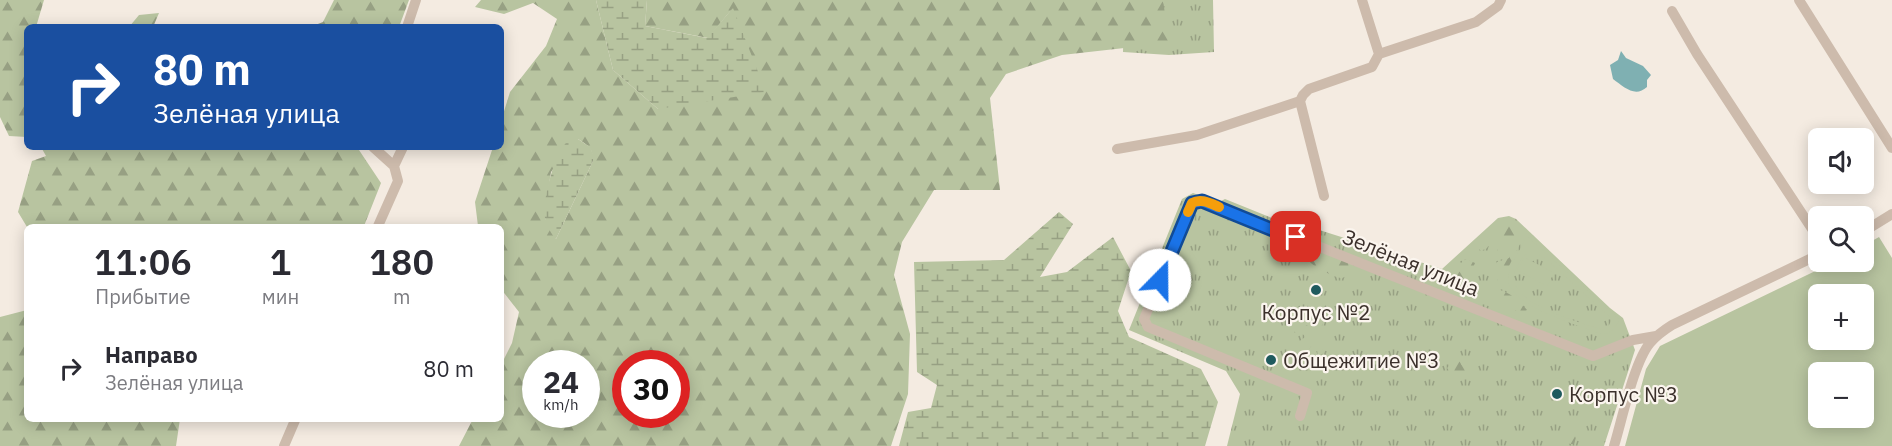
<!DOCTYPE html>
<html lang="ru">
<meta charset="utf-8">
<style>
:root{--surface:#fff;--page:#f7f7f7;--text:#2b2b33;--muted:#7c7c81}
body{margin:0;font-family:"IBM Plex Sans",sans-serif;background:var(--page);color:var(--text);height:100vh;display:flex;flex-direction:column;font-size:22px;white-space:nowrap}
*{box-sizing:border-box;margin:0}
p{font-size:20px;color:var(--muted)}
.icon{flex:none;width:33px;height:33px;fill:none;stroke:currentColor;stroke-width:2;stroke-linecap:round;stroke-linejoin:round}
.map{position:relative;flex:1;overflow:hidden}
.details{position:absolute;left:24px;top:224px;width:480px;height:198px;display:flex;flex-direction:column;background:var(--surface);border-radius:9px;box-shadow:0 3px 15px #0003}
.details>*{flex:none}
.top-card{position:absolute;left:24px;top:24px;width:480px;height:126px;border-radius:9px;box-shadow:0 3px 15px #0003;background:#1a4fa0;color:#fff;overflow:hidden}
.fabs{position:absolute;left:1808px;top:128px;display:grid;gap:12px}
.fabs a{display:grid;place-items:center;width:66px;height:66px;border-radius:9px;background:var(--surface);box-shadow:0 3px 15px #0003;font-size:30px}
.speed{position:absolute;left:522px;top:350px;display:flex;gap:12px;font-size:30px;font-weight:700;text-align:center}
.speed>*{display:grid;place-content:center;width:78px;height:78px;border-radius:50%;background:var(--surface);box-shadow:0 3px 15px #0003;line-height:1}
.speed small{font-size:15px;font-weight:400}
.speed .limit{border:9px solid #d22;background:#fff;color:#111}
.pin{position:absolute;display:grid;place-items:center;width:51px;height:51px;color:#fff;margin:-26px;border-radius:12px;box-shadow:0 3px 9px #0006}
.me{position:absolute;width:66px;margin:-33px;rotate:22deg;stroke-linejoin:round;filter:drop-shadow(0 0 4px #0008)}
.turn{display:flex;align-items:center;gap:21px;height:126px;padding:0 30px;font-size:27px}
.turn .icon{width:78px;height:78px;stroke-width:2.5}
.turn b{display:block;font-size:42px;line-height:51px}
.eta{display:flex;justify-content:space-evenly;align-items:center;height:102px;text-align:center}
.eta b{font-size:36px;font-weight:600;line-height:42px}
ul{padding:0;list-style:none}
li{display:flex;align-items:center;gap:18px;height:84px;padding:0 30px}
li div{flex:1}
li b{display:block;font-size:22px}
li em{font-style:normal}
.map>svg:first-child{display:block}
.grass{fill:url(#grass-tufts)}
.forest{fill:url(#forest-firs);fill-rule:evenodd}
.wetland{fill:url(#wetland-marsh)}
.park{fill:#b8c4a0;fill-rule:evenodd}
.water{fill:#7fb0b2}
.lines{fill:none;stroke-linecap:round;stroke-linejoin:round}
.minor{stroke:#cdbbac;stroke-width:10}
.route-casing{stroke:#114b97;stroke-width:15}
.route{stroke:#1a73e8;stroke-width:10}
.slow{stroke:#f59e0b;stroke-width:10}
.poi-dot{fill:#1f5a5e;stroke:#fbf5ee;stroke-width:2}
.labels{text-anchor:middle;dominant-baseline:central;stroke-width:4.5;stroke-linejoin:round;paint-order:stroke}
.street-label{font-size:21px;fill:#3b302b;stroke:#fbf5ee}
.poi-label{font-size:21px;fill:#3b302b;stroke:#fbf5ee;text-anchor:start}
</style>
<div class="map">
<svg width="1892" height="446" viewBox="0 0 1892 446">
<defs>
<pattern id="grass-tufts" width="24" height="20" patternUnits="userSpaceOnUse" patternTransform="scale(1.5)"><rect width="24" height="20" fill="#b8c4a0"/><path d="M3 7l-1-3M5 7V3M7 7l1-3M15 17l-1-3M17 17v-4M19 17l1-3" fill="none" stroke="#97a083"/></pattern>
<pattern id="forest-firs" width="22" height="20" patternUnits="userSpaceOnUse" patternTransform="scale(1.5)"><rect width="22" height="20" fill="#b8c4a0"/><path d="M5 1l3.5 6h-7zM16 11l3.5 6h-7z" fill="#97a083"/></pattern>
<pattern id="wetland-marsh" width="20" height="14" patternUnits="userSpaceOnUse" patternTransform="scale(1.5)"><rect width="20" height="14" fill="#b8c4a0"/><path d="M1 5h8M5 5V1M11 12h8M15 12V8" fill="none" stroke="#97a083"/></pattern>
</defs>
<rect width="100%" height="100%" fill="#f4ebe1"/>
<path class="grass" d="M1124 0H1213L1214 52 1169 55 1123 52Z
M1193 193 1219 202 1225 199 1272 218 1287 214 1313 228 1442 269 1498 218 1509 216 1516 219 1610 308 1623 318 1635 350 1604 446H1227L1240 394 1226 371 1129 330 1182 199Z"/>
<path class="forest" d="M0 0H44L36 27H27V137L9 136 0 117Z
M334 0H409L399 27H310L323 22Z
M481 0H596L613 70 658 109 732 9 708 38 645 26 647 0H1163L1169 43 1062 55 1006 74 990 98 1000 190H934L902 242 894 275 910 334 908 394 891 446H459L473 419 501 418V365L512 343 519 312 501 289V226H478L475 202 493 147H501V121L510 92 546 46 557 19 533 3 504 14 475 7ZM578 139C588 145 593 148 593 161L556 239 545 218 546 203 551 172ZM536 363H586V414H536ZM626 363H676V414H626Z
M159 13 153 27H129L139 15Z
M41 147H357L381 183 364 226 27 227 18 212 32 161 46 156Z
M1507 220 1518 226 1525 234 1506 272 1505 284H1499L1496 275 1497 262 1509 258 1514 237 1508 239 1504 249 1498 253 1496 241 1492 240 1487 248 1481 251 1476 246C1485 233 1492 224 1507 220Z
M1319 250 1348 262 1349 271C1347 275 1346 277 1342 278 1335 278 1314 267 1310 262L1314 252Z
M1466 259 1475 263C1471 273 1467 279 1456 282L1453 276 1457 266Z
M1489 288C1506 289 1517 298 1527 310L1521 314 1500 300 1485 298 1484 291Z
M1324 304 1329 309C1323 327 1313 333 1324 352L1318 358 1317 349 1311 346 1307 352 1298 346 1300 341 1305 337 1301 331 1295 333 1292 328 1300 323 1311 327 1320 307Z
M27 310V418L180 419 176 446H0V317Z
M1457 354 1462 356 1461 364 1466 370 1462 377H1455L1447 368 1453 362Z
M1569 419C1577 426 1578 433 1574 444H1570L1559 438 1565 436 1563 421Z"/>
<path class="wetland" d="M596 0H647L645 26 707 38 733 8 766 92 658 109 613 70Z
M570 139H578L590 147 593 154V161L556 239C551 234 547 226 545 218 542 199 555 150 570 139Z
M1059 212 1073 224 1040 277 1067 272 1113 237 1131 271 1118 311 1129 337 1201 369 1218 402 1205 446H899L908 412 931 408 937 385 917 372 914 262 1004 260Z"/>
<path class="park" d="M1527 236 1620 320C1616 326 1611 335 1601 334 1579 325 1509 307 1508 279 1508 268 1522 247 1527 236ZM1527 254H1538L1546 259 1610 317 1611 321 1607 329 1603 330C1581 322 1499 302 1516 269 1519 263 1521 258 1527 254Z
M1879 237 1892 258V446H1625L1646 369 1660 346 1836 261H1863V246ZM1818 294H1863V339H1818ZM1818 372H1863V417H1818Z
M1524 257 1554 273 1547 286 1517 270Z"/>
<path class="water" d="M1621 51 1626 58 1643 66 1651 75 1647 80V87C1635 98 1624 87 1613 79L1610 65 1618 60Z"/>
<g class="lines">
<path class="minor" d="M1362 0 1379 54
M1799 0 1892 148
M1672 11 1697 54 1818 238
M407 27 416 0
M1300 101 1324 196
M373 147 394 166
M1117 149 1197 135 1300 101 1303 95 1309 89 1372 67 1379 54 1476 22 1498 6 1501 0
M378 226 398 181 394 166 403 147
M1863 232 1892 214
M1300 416 1307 393 1148 327 1144 319 1192 203 1202 201 1220 207 1593 356 1633 340 1656 336
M284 446 296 418
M1614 446C1622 420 1634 362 1650 343 1656 336 1664 330 1672 325L1818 255"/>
</g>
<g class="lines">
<g class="route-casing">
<path id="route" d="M1160 280 1192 203 1202 201 1290 237H1296"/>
</g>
<use href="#route" class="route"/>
<path class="slow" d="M1188 212 1192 203C1201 198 1210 203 1219 207"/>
</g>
<g class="poi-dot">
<circle cx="1316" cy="290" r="6"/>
<circle cx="1271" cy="360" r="6"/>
<circle cx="1557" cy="394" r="6"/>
</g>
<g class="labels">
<g class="street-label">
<text transform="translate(1411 262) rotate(22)">Зелёная улица</text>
</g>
<g class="poi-label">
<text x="1316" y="312" text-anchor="middle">Корпус №2</text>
<text x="1283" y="360">Общежитие №3</text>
<text x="1569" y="394">Корпус №3</text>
</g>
</g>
</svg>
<div class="fabs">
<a><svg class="icon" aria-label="sound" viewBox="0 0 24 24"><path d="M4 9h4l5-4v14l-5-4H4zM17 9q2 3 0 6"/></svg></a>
<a><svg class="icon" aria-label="search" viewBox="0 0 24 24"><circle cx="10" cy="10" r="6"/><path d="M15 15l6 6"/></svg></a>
<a>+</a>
<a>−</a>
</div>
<div class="speed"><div>24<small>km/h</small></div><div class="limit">30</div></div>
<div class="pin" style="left:1296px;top:237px;background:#d93025"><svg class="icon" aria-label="arrive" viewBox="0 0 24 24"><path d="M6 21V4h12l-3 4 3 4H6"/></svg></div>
<svg class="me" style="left:1160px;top:280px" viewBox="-20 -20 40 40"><circle r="19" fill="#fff"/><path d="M0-13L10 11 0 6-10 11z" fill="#1a73e8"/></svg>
<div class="top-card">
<div class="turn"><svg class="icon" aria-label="right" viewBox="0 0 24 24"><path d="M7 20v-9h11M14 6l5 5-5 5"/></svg><div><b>80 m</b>Зелёная улица</div></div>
</div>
<section class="details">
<div class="eta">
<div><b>11:06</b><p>Прибытие</p></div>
<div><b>1</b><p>мин</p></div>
<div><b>180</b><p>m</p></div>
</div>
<ul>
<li><svg class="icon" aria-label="right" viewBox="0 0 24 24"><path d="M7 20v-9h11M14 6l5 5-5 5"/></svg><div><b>Направо</b><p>Зелёная улица</p></div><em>80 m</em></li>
</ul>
</section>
</div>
